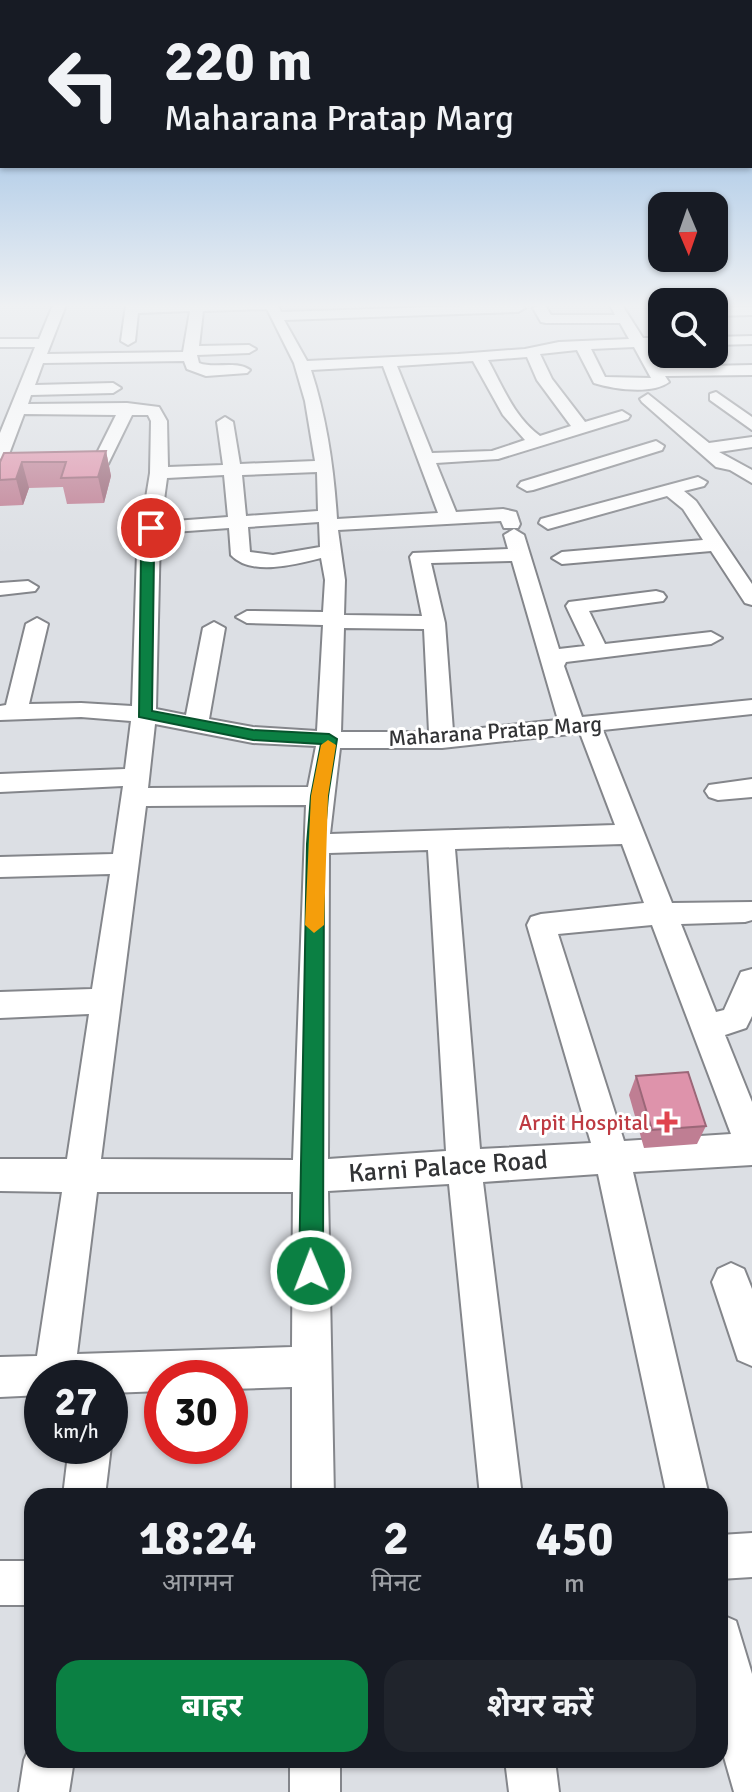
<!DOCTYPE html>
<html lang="hi">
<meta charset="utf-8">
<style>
:root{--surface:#171b24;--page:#20242c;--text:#f1f3f6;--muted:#9ea1a6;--accent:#0b8043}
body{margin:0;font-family:Signika,"Noto Sans Devanagari",sans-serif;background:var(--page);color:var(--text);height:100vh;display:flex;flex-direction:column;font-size:30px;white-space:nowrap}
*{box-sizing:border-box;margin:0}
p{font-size:26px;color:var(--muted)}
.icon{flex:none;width:44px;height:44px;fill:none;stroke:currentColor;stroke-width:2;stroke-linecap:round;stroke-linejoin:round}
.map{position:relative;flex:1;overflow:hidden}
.details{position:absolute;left:24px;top:1488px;width:704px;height:280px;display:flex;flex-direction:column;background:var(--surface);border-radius:24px;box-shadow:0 2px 6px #0004}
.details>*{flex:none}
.banner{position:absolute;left:0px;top:0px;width:752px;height:168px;box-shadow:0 2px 6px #0004;background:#171b24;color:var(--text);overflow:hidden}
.needle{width:52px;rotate:178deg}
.buttons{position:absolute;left:648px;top:192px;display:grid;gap:16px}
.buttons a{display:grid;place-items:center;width:80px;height:80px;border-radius:16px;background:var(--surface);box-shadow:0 2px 6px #0004;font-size:40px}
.speed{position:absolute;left:24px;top:1360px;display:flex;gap:16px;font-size:40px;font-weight:700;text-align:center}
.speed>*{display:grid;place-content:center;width:104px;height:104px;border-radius:50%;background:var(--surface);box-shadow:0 2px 6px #0004;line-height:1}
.speed small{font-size:20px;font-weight:400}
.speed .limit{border:12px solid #d22;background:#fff;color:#111}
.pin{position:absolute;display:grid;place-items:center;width:68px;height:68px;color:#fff;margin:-34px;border:4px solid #fff;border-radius:50%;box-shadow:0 2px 8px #0007}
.me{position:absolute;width:88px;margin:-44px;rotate:359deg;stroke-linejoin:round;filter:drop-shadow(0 0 6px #0008)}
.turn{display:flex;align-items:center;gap:28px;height:168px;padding:0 32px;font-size:36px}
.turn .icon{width:104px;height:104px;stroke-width:2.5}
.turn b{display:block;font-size:56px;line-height:68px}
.eta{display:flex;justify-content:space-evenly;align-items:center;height:136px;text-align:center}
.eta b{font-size:48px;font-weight:700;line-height:56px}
.action{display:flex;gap:16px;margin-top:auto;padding:16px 32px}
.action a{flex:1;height:92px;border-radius:24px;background:var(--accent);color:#fff;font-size:32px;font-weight:700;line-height:92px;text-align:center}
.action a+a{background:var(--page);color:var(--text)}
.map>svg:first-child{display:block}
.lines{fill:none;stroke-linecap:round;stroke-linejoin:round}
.minor-casing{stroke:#84868b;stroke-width:4}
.minor{fill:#fff;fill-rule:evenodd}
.wall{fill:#bf7e93}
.shaded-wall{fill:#9b6778}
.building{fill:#de93ab;stroke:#9b6778;stroke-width:2}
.route{fill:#0b8043;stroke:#07532c;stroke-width:2}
.slow{fill:#f59e0b}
.health-dot{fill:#e0444e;stroke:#fff;stroke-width:3}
.labels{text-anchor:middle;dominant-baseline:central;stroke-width:6;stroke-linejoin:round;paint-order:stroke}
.street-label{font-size:22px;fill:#323335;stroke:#fff}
.health-label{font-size:22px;fill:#be3a42;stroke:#fff;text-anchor:end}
.near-street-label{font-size:26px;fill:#323335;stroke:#fff}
</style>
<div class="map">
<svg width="752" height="1792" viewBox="0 0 752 1792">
<rect width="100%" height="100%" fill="#dcdfe4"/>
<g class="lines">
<g class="minor-casing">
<path id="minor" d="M53 305H66L47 354 183 352 190 311 138 313 135 341 128 345 121 341 126 305H278L281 312 497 305H521L525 308 518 312 284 320 307 361 458 354 525 349 559 342 629 339 620 323H546L541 322 533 308 545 305 551 315H615L610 305H622L643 338H662V346L648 347 660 367 752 365V375L665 376 669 382C652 395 613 389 594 383L577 350 540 354 552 379 585 422 622 411 630 416 628 419 498 459 436 463 456 512 503 509 516 512 520 524 518 528H504L501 521 338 530 345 580 344 615 422 616 410 557 413 553 508 549 504 535 514 529 524 535 559 649 585 646 566 606 569 602 656 591 663 593 666 597 663 601 589 611 605 644 711 632 722 638 711 644 566 662 564 666 582 717 752 700V714L603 730 672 903 752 902V920L745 922 681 924 716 1012 724 1010 741 972 752 969V1016L746 1028 725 1035 752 1102V1165L633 1172 709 1496H667L598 1174 483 1182 522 1496H480L449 1184 328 1191 334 1496H292V1387L230 1389V1378H162V1391L110 1393V1378H42V1395L0 1397V1357L37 1356 62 1192 0 1191V1159H67L89 1014 0 1018V992L92 989 110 874 0 877V857L113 854 123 786 0 792V774L125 769 131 721 81 717 0 720V706L6 705 26 624 37 618 48 624 29 704 81 703 132 706 137 553 150 473 151 421 148 415H132L108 464 67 465 64 461 67 457 96 455 116 415 24 414 9 454 0 459V433L35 347H0V339H39ZM267 309 294 363 305 401 315 461 240 464 233 422 225 417 217 422 223 465 168 467 167 421 159 407 127 403 28 404 31 395 113 393 121 388 113 383 35 385 43 363 184 361 187 369 206 376 247 373 250 370C236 360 215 369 199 363L197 355 249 353 256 349 249 345 199 346 203 311ZM634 347 651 378 605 377 591 349ZM527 357 537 380 571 426 540 436C514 417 503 387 488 360ZM473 361 503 415 525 440 492 451 432 453 397 366ZM383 366 438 513 337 519C334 469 327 419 311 370ZM317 472 318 511 246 516 242 475ZM224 475 228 517 161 522 167 478ZM319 522 320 547 273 555 250 552 248 527ZM229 528 231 555C252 577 296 564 321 558L325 580 323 612 247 611 236 617 247 623 323 625 317 731 253 727 209 719 225 628 214 622 203 628 186 715 156 709 160 533ZM512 561 558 720 453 731 445 623 431 563ZM344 628 424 629 429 732H341ZM155 724 253 743 316 746 308 787 148 788ZM580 733 615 825 330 834 340 748H442ZM306 805 293 1160 101 1159 146 806ZM622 844 644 903 541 914 531 917 527 925 591 1143 480 1149 455 849ZM428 850 446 1151 328 1159 329 853ZM652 925 731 1134 624 1141 558 934ZM97 1192H293L292 1347 77 1354Z
M752 307V315L714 316V308Z
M752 336V344L714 345V337Z
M716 392 752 417V430L710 400V394Z
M648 394 709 443 752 437V447L719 452 752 470V483L730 470 716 467 642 402 640 399Z
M656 441 664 446 662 450 533 490 527 491 518 486 521 482Z
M698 477 707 482 704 486 684 491 696 501 752 584V605L745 603 711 551 562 564 552 558 562 552 703 540 683 509 667 496 548 529 539 523 541 519Z
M28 581 38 587 35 591 0 595V583Z
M752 779V797L718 800 709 797 705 791 709 785Z
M731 1263 744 1269 752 1289V1366L738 1360 712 1282 718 1269Z
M110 1444 111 1446 105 1496H63L69 1446Z
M752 1533V1577L720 1579V1535Z
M0 1561H32V1605H0Z
M720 1614 736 1621 752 1674V1792H734L720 1743Z
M32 1742V1760H74L69 1792H19L24 1760Z
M290 1760H340V1792H290Z
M505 1760H555L559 1792H509Z"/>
</g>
<use href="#minor" class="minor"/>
</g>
<path class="wall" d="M106 451 111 476 104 503 67 504 63 487 29 488 23 505 0 506V462Z
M636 1076 706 1126 697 1144 644 1148 629 1095Z"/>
<path class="shaded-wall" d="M106 451 111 476 104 503 98 477Z
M22 462 29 488 23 505 16 479Z"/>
<path class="building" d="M106 451 98 477 61 478 66 462H22L16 479 0 480V462L4 453Z
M688 1072 706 1126 652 1130 636 1076Z"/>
<linearGradient id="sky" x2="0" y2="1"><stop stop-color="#77aade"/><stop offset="0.55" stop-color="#eff1f3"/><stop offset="1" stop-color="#eff1f3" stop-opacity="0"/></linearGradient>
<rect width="752" height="556" fill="url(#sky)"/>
<path class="route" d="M151 525 157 528 154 553 152 711 253 730 329 734 337 739 328 796 324 844 323 1271 319 1280 311 1283 302 1280 299 1271 307 844 311 796 321 744 253 740 139 717 141 553 145 528Z"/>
<path class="slow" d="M328 740 336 745 328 796 324 925 314 933 305 925 311 796 321 745Z"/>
<path class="health-dot" d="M663 1110h8v8h8v8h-8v8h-8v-8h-8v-8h8z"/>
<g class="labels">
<g class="street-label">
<text transform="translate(495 731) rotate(-4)">Maharana Pratap Marg</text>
</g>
<g class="health-label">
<text x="649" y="1122">Arpit Hospital</text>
</g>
<g class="near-street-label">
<text transform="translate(448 1167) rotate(-4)">Karni Palace Road</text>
</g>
</g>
</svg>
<div class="buttons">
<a><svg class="needle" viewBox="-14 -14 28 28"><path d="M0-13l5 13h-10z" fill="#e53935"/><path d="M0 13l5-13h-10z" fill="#9ea1a6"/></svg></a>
<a><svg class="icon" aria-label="search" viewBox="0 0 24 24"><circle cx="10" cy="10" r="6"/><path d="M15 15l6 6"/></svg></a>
</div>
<div class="speed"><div>27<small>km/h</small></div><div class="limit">30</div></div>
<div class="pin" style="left:151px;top:528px;background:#d93025"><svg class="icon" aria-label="arrive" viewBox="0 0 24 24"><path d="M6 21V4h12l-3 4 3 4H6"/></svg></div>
<svg class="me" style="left:311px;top:1271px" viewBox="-20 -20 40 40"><circle r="17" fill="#0b8043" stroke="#fff" stroke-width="3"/><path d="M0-11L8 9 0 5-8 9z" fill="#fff"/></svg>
<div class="banner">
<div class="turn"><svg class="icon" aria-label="left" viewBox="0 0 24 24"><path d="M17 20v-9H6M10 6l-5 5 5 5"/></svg><div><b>220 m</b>Maharana Pratap Marg</div></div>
</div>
<section class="details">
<div class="eta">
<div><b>18:24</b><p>आगमन</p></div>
<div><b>2</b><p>मिनट</p></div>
<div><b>450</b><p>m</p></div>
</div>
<div class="action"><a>बाहर</a><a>शेयर करें</a></div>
</section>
</div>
